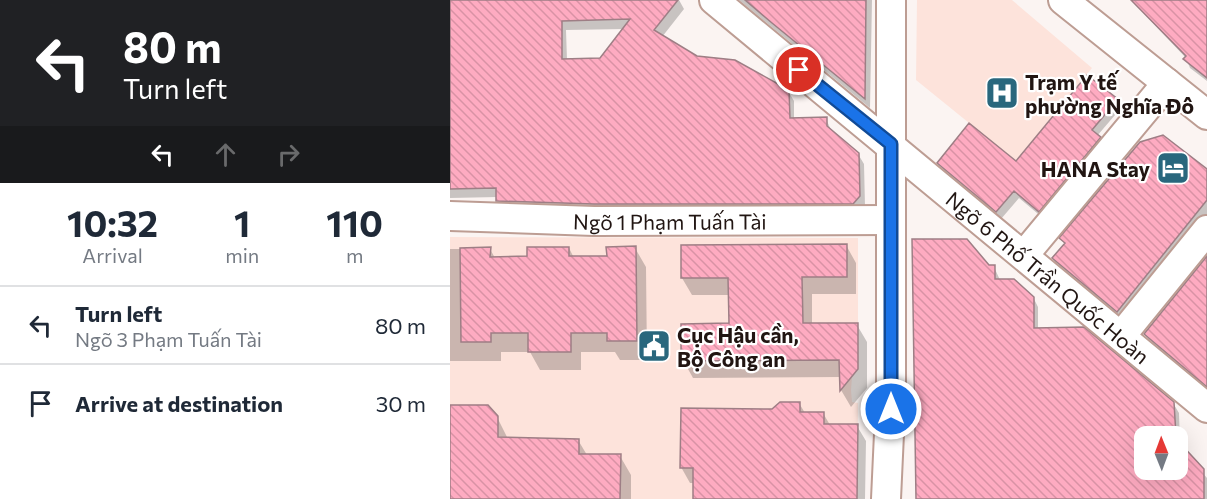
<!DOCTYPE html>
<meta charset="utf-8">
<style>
:root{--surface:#fff;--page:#f6f6f7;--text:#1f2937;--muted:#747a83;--line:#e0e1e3}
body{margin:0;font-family:Commissioner,sans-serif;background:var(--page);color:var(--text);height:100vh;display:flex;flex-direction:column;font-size:22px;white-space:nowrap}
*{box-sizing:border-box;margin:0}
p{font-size:20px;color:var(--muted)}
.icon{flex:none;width:33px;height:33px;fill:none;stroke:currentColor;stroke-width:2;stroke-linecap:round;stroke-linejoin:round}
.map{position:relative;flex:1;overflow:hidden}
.side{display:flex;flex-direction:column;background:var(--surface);width:450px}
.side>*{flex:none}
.hud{background:#202124;color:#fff;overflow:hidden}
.needle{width:39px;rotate:359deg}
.controls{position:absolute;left:684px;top:426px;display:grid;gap:12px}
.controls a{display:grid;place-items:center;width:54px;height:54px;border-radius:12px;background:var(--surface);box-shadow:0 6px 24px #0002;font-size:30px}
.pin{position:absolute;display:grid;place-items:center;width:51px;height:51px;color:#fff;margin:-26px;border:3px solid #fff;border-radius:50%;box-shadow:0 2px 6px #0007}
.me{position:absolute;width:66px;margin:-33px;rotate:0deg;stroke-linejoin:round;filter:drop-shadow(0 0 4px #0008)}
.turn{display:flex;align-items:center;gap:21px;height:126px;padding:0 24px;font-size:27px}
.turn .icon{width:78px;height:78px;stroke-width:2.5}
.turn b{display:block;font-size:42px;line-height:51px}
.lanes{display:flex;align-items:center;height:57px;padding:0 24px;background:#0003;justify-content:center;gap:30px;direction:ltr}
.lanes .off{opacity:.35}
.eta{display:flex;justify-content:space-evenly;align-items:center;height:102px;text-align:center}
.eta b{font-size:36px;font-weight:700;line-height:42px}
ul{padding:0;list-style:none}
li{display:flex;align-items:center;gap:18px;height:78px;padding:0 24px;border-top:2px solid var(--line)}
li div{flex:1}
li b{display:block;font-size:22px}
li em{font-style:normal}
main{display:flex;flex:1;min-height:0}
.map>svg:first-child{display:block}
.built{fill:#fde3db}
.shadow{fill:#0003;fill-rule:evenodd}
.building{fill:url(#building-back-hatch);stroke:#9e7e85;stroke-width:1.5;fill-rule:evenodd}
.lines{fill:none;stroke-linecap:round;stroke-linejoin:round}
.street-casing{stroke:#bd9d93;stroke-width:32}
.street{stroke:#fff;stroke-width:28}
.route-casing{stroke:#114b97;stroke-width:15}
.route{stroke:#1a73e8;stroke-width:10}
.labels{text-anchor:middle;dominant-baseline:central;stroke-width:4.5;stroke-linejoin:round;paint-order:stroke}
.poi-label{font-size:21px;font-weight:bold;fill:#211512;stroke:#fff;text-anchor:start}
.street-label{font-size:21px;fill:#211512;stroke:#fff}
</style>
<main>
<section class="side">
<div class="hud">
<div class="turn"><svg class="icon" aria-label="left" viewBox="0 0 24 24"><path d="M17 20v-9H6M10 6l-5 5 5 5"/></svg><div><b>80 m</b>Turn left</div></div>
<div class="lanes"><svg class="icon" aria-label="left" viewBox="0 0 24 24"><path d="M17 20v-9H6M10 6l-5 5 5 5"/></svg><svg class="icon off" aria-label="ahead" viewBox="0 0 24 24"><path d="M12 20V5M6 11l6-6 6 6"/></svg><svg class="icon off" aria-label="right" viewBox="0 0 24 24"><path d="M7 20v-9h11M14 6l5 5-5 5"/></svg></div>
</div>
<div class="eta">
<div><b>10:32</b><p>Arrival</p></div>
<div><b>1</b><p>min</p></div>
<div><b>110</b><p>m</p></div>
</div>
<ul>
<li><svg class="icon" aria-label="left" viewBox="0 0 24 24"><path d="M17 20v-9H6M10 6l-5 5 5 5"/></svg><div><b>Turn left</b><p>Ngõ 3 Phạm Tuấn Tài</p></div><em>80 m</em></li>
<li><svg class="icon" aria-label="arrive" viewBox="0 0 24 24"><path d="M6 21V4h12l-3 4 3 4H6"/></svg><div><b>Arrive at destination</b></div><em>30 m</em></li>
</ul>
</section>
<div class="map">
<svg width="757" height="499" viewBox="0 0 757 499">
<defs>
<pattern id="building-back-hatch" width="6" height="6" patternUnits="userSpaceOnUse" patternTransform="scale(1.5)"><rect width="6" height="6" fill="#feabc1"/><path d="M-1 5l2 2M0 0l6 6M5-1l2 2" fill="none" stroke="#d992a5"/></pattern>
</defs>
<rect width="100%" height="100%" fill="#fbf4f2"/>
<path class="built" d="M467 0H562L642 68 566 161 466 80Z
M0 237 408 238V369L402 377 401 390 402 402 408 403 407 499H0Z"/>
<path class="shadow" d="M0 0H229L234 9 212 37 247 58 338 91 344 101V119H376L382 132 408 154 414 164 415 206 53 210 48 197 0 198ZM175 29 151 60H117L116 30Z
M289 0H422L420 108Z
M681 0H757V81L740 68 736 58Z
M666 100 671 108 647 136 654 145 593 218 569 198 551 219 493 171 489 163H566Z
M757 171V217L674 322 609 268 603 258 615 245 611 238Z
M396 245 406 263V294H362V324L407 325 417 342V388L401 407 391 390V377L243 378 233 360 280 325V295H242L232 278Z
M119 248 124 258H158L185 248 196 267 197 360H170L165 352H131V370H90L80 352H51V361H0V249H40L45 258H78Z
M757 258V390L701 344 696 334Z
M538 267H544L550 280 583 297 588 307V330L723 403 729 413 730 446 757 478V499H468ZM694 436H728V470H694Z
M349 403 355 413H373L380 425 407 426 416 441 415 499H245V483H240L231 467 323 411Z
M0 406 47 417 58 439 128 440 137 455 170 456 181 475V499H0Z"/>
<path class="building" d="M0 0H228L204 30 247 56 285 60 339 90 340 118 377 117V126L409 153 410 196 403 204H144L46 201V188L0 189ZM180 19 150 58 112 59V21Z
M295 0H416L415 99 322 23Z
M681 0H757V78L733 59 736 56Z
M637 75 668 99 642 130 651 137 589 212 564 191 546 212 487 163 519 123 566 161Z
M713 135 757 169V200L667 312 602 258 615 243 609 238 690 142Z
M462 239H517L539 265H545V279H564L584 297V328L634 327 724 402 726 436H694V470H728V441L754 469V499H466Z
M397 244V277H352L353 323H408V369L390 391 389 360 231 361V324L279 323 278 278H231V245Z
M186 246 187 341H157V333H121V352H78V333H41V342H11L10 248 41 247 40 257 77 256V247H119V256H157L156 247Z
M757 256V387L694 334Z
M330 402H350V412H374V424H408L407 499H243V468H230L231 408 322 409Z
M0 405H38L48 416V437L129 439V454H171L170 499H0Z"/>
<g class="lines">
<g class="street-casing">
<g id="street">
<path id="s1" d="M264 0 757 408"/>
<path d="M613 0 757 115"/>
<path id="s2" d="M0 216 144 221 441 220"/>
<path d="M574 255 717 83"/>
<path d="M671 336 757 230"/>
<path d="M436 499 441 390V0"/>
</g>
</g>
<use href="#street" class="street"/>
</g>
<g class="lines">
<g class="route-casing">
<path id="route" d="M349 70 441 144V409"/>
</g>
<use href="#route" class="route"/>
</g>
<defs>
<g id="hospital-square" transform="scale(1.725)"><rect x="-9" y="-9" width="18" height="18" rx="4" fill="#29677d" stroke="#fff"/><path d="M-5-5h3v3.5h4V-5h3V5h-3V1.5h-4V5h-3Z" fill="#fff"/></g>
<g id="hotel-square" transform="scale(1.725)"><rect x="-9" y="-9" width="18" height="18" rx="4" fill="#29677d" stroke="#fff"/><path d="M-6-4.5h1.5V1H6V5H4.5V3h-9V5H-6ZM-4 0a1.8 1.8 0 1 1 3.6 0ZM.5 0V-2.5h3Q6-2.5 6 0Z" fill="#fff"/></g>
<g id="civic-square" transform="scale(1.725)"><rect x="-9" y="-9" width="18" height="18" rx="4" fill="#29677d" stroke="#fff"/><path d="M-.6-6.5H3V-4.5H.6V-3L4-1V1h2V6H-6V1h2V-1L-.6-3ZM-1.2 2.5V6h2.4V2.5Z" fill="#fff"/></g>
</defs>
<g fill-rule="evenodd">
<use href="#hospital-square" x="552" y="93"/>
<use href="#hotel-square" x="723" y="168"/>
<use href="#civic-square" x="204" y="346"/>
</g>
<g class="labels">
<g class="poi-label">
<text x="575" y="81">Trạm Y tế<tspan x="575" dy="24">phường Nghĩa Đô</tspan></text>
<text x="700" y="168" text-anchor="end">HANA Stay</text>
<text x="227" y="334">Cục Hậu cần,<tspan x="227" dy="24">Bộ Công an</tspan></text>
</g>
<g class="street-label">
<text stroke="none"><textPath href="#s2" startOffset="220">Ngõ 1 Phạm Tuấn Tài</textPath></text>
<text stroke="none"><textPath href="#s1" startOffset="434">Ngõ 6 Phố Trần Quốc Hoàn</textPath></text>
</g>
</g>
</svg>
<div class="controls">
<a><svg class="needle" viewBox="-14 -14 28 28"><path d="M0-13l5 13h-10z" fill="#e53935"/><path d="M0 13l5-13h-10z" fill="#747a83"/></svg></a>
</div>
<div class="pin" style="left:349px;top:70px;background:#d93025"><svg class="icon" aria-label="arrive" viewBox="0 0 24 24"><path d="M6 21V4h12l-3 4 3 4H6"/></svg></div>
<svg class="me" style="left:441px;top:409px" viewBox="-20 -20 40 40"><circle r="17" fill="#1a73e8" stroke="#fff" stroke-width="3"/><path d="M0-11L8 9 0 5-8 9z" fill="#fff"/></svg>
</div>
</main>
